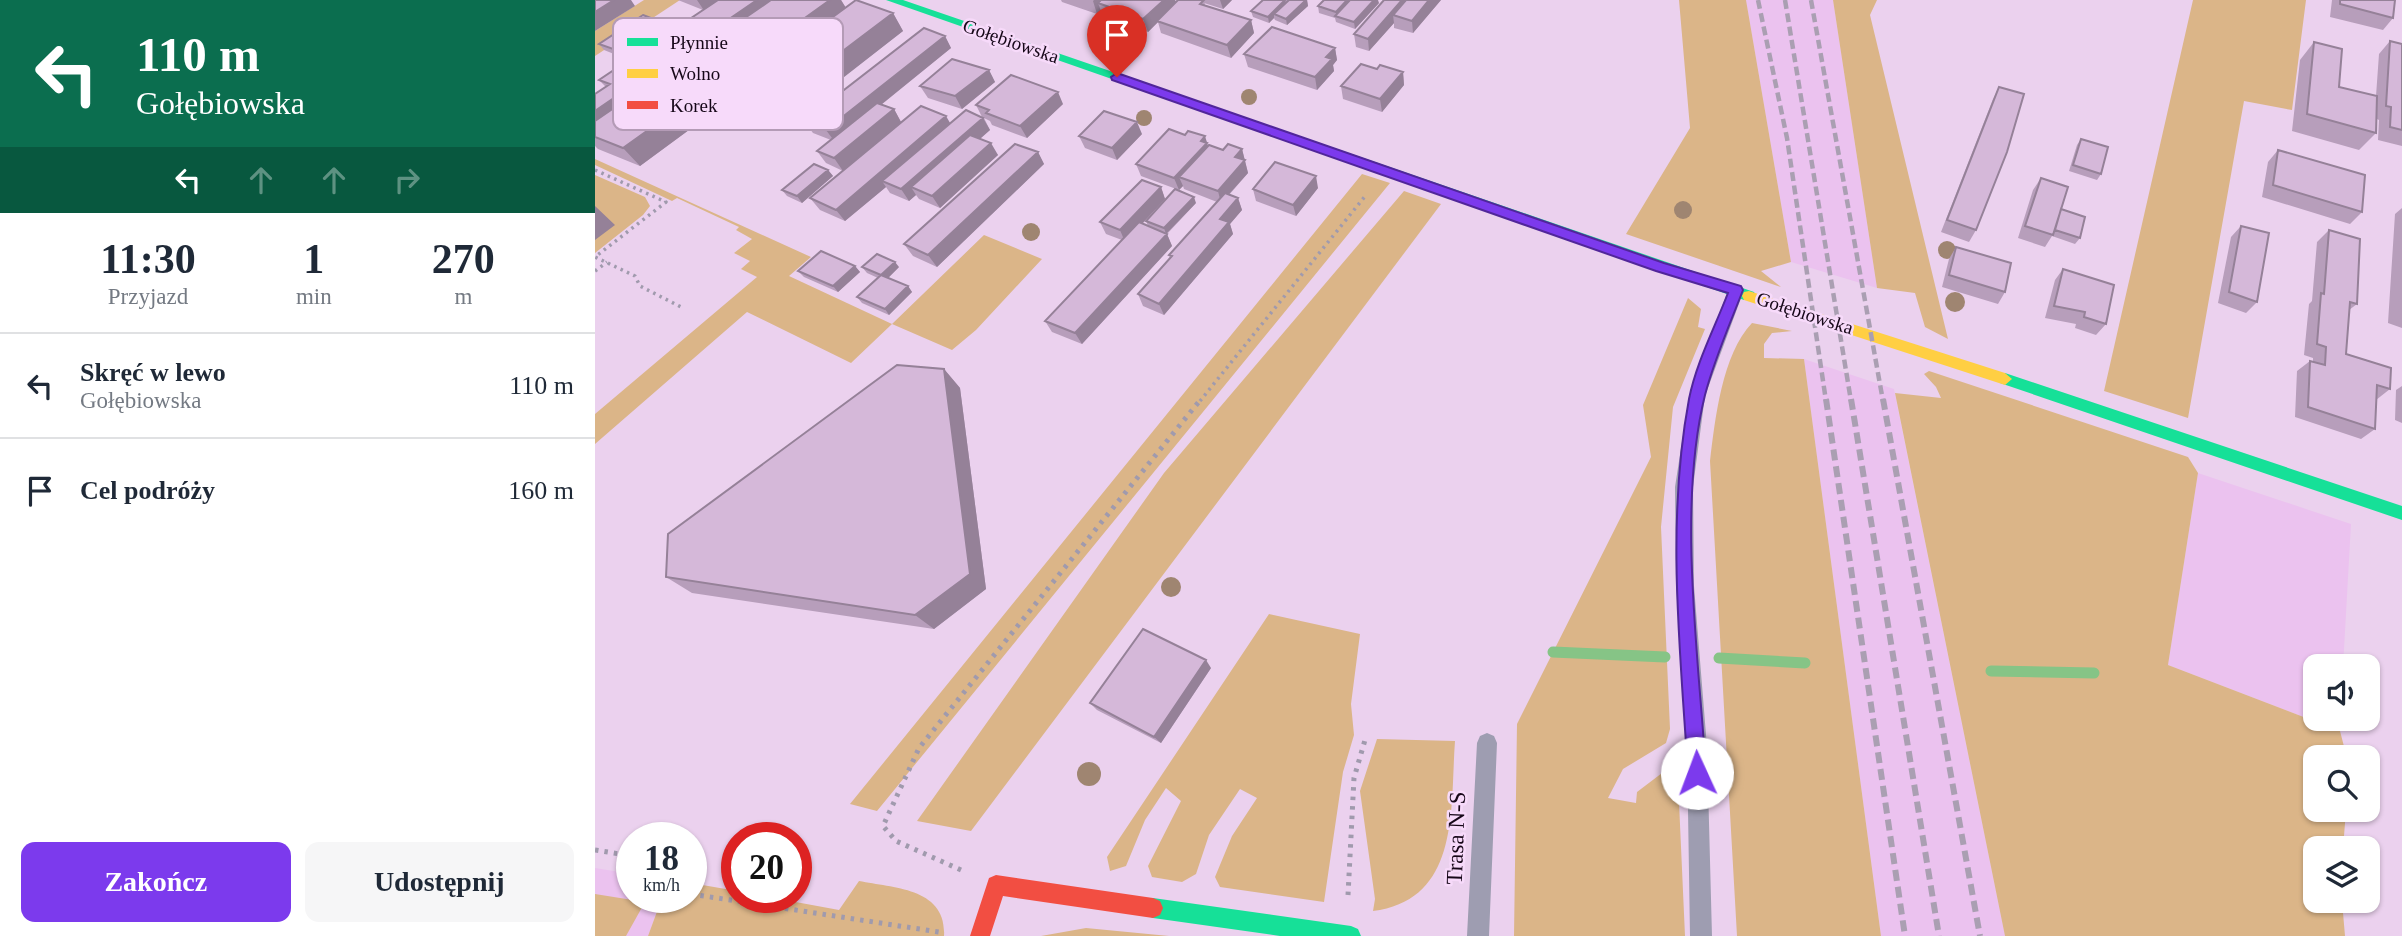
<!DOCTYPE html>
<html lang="pl">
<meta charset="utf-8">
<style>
:root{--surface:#fff;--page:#f6f6f7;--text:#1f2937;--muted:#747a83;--line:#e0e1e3;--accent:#7c3aed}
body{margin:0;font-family:Georgia,serif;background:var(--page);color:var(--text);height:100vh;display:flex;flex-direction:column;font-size:26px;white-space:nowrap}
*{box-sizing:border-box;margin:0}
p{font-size:23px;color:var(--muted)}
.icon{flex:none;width:38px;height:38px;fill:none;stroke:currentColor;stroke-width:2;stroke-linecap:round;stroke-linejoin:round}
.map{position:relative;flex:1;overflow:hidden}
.details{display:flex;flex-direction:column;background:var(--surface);width:595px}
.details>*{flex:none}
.top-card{background:#0b6e4f;color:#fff;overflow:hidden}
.buttons{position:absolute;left:1708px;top:654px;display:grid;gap:14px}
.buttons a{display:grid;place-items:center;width:77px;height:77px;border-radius:14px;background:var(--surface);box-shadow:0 2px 5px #0004;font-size:35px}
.speed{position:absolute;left:21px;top:822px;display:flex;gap:14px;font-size:35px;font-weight:700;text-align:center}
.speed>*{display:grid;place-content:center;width:91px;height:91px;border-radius:50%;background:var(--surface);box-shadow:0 2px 5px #0004;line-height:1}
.speed small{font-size:18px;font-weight:400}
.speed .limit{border:10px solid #d22;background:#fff;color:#111}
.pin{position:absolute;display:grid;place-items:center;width:60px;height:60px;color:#fff;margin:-72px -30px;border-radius:50% 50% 50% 0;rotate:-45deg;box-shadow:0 0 7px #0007}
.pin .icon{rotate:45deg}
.me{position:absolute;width:77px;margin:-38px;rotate:358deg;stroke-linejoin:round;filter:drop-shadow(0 0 5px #0008)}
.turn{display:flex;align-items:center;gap:24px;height:147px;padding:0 21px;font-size:32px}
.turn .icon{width:91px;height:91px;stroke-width:2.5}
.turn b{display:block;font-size:49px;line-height:60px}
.lanes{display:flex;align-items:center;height:66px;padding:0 21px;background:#0003;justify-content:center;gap:35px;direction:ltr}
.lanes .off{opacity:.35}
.eta{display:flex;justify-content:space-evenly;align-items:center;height:119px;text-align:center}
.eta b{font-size:42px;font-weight:800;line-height:49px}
.button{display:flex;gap:14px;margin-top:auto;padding:14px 21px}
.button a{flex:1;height:80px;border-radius:14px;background:var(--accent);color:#fff;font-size:28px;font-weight:800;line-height:80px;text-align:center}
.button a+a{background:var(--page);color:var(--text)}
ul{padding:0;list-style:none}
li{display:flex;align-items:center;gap:21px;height:105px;padding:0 21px;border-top:2px solid var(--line)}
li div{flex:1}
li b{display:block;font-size:26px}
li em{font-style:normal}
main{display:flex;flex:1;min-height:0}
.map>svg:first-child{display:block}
.built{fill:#ebc2ef}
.green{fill:#dbb588}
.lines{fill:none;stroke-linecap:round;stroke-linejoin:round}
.stream{stroke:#86c486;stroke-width:11}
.path-far1{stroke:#a09aad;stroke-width:3.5;stroke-dasharray:2.5 4.5;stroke-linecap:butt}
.path{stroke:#a09aad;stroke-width:5;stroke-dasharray:3.5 6;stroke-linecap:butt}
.lane{fill:#9e9db1;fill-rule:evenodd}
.fast{fill:#16e098;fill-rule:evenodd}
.slow{fill:#ffcf43;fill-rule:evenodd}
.jam{fill:#f24e42;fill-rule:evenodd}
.rail-far1{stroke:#aa9fb2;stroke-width:4.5;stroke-dasharray:9 4.5;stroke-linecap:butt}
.rail{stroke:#aa9fb2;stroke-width:6;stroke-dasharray:11 6;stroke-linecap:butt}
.tree{fill:#9f8571}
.wall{fill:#b79ebb}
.shaded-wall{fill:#958198}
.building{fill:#d5b8d9;stroke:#958198;stroke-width:2}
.route{fill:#7c3aed;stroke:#51269a;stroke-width:2}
.labels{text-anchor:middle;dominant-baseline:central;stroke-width:5;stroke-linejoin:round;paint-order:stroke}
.street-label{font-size:19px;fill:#160718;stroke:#f7dafa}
.near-street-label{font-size:23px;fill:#160718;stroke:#f7dafa}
.key{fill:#f7dafa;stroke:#b49bb6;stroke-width:2}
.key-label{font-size:19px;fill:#160718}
</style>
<main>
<section class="details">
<div class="top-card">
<div class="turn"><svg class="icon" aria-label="left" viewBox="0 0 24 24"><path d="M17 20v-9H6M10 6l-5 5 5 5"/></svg><div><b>110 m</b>Gołębiowska</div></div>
<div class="lanes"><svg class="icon" aria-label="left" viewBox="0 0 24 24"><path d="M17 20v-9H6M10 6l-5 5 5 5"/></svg><svg class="icon off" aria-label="ahead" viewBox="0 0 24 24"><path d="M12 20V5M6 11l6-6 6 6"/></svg><svg class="icon off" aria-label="ahead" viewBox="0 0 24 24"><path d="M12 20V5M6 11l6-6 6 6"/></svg><svg class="icon off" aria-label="right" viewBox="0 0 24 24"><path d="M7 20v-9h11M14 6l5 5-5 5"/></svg></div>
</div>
<div class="eta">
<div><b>11:30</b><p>Przyjazd</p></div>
<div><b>1</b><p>min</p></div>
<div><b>270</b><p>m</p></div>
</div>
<ul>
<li><svg class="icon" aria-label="left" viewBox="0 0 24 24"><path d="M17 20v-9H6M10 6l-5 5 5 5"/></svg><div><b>Skręć w lewo</b><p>Gołębiowska</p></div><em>110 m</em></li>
<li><svg class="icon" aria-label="arrive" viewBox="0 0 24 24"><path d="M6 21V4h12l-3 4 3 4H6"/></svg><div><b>Cel podróży</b></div><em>160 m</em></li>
</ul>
<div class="button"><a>Zakończ</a><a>Udostępnij</a></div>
</section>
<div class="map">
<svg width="1807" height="936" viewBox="0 0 1807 936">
<rect width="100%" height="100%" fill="#ebd1ee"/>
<path class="built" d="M1151 0H1238L1282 288 1196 262Z
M1209 359 1299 389 1410 936H1286Z
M1603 473 1756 524 1748 667H1720V719H1745V731L1573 665Z
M0 868 37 874V898H67L53 936H0Z"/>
<path class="green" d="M49 0H85L0 56V31Z
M1084 0H1151L1196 262 1166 271 1186 287 1031 234 1095 128Z
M1238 0H1282L1275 15 1353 339 1330 327 1320 293 1282 288Z
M1598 0H1711L1697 110 1649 101 1593 418 1509 391Z
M0 159 216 257 194 276 297 324 389 235 447 259 381 330 357 350 297 324 256 363 152 312 0 444V414L162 277 146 269 155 261 139 253 157 239 141 230 144 227 82 198 77 201 0 165Z
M767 174 795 183 282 811 255 804Z
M0 175 50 197 55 206 48 215 0 253Z
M809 191 846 204 376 831 322 821 569 473Z
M1093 298 1106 309 1103 327 1110 329 1078 407 1066 527 1075 729 1071 743 1028 769 1013 798 1041 803 1042 792 1071 770 1083 780 1090 936H919L922 724 1056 457 1048 405Z
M1157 323 1197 331 1177 333 1169 344V358L1209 359 1286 936H1142L1115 461C1120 420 1127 354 1157 323Z
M1334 371 1593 457 1603 473 1573 665 1745 731 1752 758H1720V810H1751L1748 849H1720V901H1747L1750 936H1410L1300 393 1346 398 1341 387 1329 374Z
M674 614 765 634 756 704 759 735 748 772 729 902 625 887 620 877 637 836 662 798 645 789 614 835 601 874 587 882 557 877 553 866 586 801 571 788 550 820 531 866 515 871 512 857Z
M782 739 860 741C855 807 866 900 778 911L780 899 765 791Z
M264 881C299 888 352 888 349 936H53L67 898H96V883L142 891V898H179L244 910Z
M0 894 50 902 31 936H0Z
M491 928 574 936H446Z"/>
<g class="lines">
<path class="stream" d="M958 652 1070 657
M1124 658 1210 663
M1396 671 1499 673"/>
<path class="path-far1" d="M0 170 71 202 0 257 40 276 45 286 88 308
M0 271 12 262
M605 401 771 195"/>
<path class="path" d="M0 850 37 856
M366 870 301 841 288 826 324 748 606 399
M96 894 344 932
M753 895 759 778 770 740"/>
<path class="lane" d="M1141 284 1149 290 1110 396 1098 487 1099 586 1112 747 1117 936H1095L1092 747 1081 586 1080 487 1094 396 1133 290Z
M892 733 899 736 902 743 894 936H872L882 743 885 736Z"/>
<path class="fast" d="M291 0H308L1159 292 1161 296 1159 300H1149Z
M1410 373 1807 506V520L1405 383 1403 379 1405 375Z
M558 898 756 926 763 929 766 936H685L558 918 551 915 548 908 551 901Z"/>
<path class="slow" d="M1154 291 1410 373 1417 379 1410 385 1149 300 1147 296 1149 292Z"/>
<path class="jam" d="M401 875 558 898 565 901 568 908 565 915 558 918 408 896 395 936H375L394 878Z"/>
<path class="rail-far1" d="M1163 0 1192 138 1231 401
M1190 0 1256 401
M1216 0 1288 401"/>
<path class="rail" d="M1231 399 1310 936
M1256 399 1344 936
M1288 399 1385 936"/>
</g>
<g class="tree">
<circle cx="654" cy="97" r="8"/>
<circle cx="549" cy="118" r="8"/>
<circle cx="1088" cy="210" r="9"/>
<circle cx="436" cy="232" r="9"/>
<circle cx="1352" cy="250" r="9"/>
<circle cx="1360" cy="302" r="10"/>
<circle cx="576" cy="587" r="10"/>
<circle cx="494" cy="774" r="12"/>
</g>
<path class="wall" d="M83 0H246L251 8 298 13 308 31 208 108 177 96 172 90 182 82 174 71 45 166 3 149 0 146V94L11 87 4 80 108 10Z
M466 0H580L581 2 609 0 610 5 656 20 659 33 636 58 566 33 563 22 553 32 507 16 506 11 502 14 467 2Z
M609 0H637L628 9 609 3Z
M668 0H712L713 6 692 25 680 20 679 18 674 23 658 17 656 11Z
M789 0 811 1 846 0 818 33 799 28V23L774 51 761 47 759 34Z
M1737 0H1800L1798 18 1788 30 1735 17Z
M784 3 760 29 741 22 740 18 724 13 723 6Z
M61 20 67 26 24 56 9 50 4 44Z
M350 36 356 48 286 105 299 109 306 122 248 171 231 163 222 151 236 140 218 133 209 121Z
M1795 41 1807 44V146L1783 140 1784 120 1782 119 1781 133 1764 150 1697 131 1705 60 1719 42 1744 87 1781 96 1784 54Z
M740 48 742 60 738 65 739 71 722 90 653 67 649 54Z
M782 69 808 72 809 85 787 112 748 99 746 86Z
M394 70 400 82 367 109 333 98 325 86Z
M1404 87 1381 230 1374 242 1346 232 1398 99Z
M468 104 432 138 397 125 395 121 389 118 395 130 385 139 403 155 345 208 324 199 321 195 314 201 295 193 291 187 250 221 225 210 215 198 355 124 387 117 381 105Z
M547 134 522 160 490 148 484 136Z
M590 135 613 146 628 150 647 149 653 173 634 195 643 198 647 210 635 224 638 234 569 315 548 306 543 294 575 258 574 255 622 202 589 189 588 186 584 190 546 176 541 164Z
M1486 139 1506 174 1502 180 1474 171 1482 145Z
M1683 150 1767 212 1755 224 1667 197 1673 162Z
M443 152 449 164 342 267 318 256 309 244Z
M233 170 238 176 207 203 192 196 187 190Z
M1446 178 1485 238 1480 244 1457 236 1450 247 1423 238 1438 190Z
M566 187 570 199 547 224 553 226 551 221 601 203 572 234 577 246 487 344 457 332 450 321 527 240 511 234 505 222Z
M723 188 701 216 661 201 658 189Z
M1807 208V328L1793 323 1800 214Z
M1646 226 1662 302 1651 313 1623 303 1636 237Z
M1734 230 1762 304 1754 310 1751 354 1795 389 1781 400 1780 429 1766 439 1700 417 1702 371 1715 361 1718 362V358L1709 355 1714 304 1717 301 1722 242Z
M1361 247 1410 292 1403 304 1347 287 1354 259Z
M260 266 265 272 243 292 209 277 203 271Z
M267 267H304L293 278 313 286 317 292 294 315 267 303 262 297 283 278 272 273Z
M1468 269 1511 324 1501 335 1480 328 1481 324 1450 318 1460 280Z
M349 369 365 388 391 589 339 629 97 593 71 577Z
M1807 386V423L1800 420 1801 390Z
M616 668 566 743 502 710 495 703Z"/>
<path class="shaded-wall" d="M19 0H36L40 6 0 31V12Z
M102 0H128L110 12Z
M162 0H200L0 135V111Z
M235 0H246L254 13 171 66 174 71 45 166 28 148Z
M499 0H518L503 3 506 11 502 14 498 1Z
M569 0H580L582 5 562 21 563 22 553 32 548 19Z
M625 0H637L628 9Z
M690 0 692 6 679 14V18L674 23 673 17Z
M712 0 713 6 692 25 691 19Z
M752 0H759L741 16V12Z
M779 0H783L784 3 760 29 759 22Z
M807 0H811V9L798 15 799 23 774 51 773 39Z
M834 0H846L818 33 817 21Z
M298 13 308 31 221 99 208 81Z
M61 20 67 26 24 56 18 49Z
M656 20 659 33 636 58 632 45Z
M350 36 356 48 240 142 231 130Z
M740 48 742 60 738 65 739 71 722 90 720 77 731 57Z
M394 70 400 82 367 109 360 96Z
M808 72 809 85 787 112 785 99Z
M215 92 220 99 208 108 203 102Z
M463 92 468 104 432 138 425 126Z
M299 109 306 122 248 171 239 158Z
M351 116 358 128 287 181 291 187 250 221 241 210Z
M388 118 395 130 325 191 316 187 321 195 314 201 306 189Z
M542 122 547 134 522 160 517 148Z
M610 136 614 149 584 177 588 186 584 190 579 178Z
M396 143 403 155 345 208 337 196Z
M647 149 653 173 626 203 623 191 640 157Z
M443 152 449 164 342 267 333 255Z
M233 170 238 176 207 203 202 196Z
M721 176 723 188 701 216 698 205Z
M566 187 570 199 530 242 525 230Z
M599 197 601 203 571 234 569 228Z
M643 198 647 210 635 224 638 234 569 315 564 304 625 219Z
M0 206 20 225 0 240Z
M572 234 577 246 487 344 480 333Z
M300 262 304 267 290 281 286 275Z
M260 266 265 272 243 292 238 286Z
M313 286 317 292 294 315 290 309Z
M349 369 365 388 391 589 339 629 320 615Z
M611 660 616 668 566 743 559 737Z"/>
<path class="building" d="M0 0H19L0 12Z
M123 0H162L0 111V94L15 84 4 80Z
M176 0H235L28 148 0 137V121Z
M261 0 298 13 208 81 171 66Z
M506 0H569L548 19 503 3Z
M583 0H609L605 4 656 20 632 45 562 21Z
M668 0H690L673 17 656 11Z
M694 0H711L691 19 679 14Z
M729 0H752L741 12 723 6Z
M755 0H779L759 22 740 16Z
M789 0H807L773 39 759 34Z
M811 0H834L817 21 798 15Z
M1745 0H1800L1798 18 1745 4Z
M48 15 61 20 18 49 4 44Z
M677 27 740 48 731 57 737 59 720 77 649 54Z
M329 28 350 36 231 130 209 121Z
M1795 41 1807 44V130L1795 127 1796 107 1791 106Z
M1719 42 1747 49 1744 87 1782 96 1781 133 1712 114Z
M357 59 394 70 360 96 325 86Z
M766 64 782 69 785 65 808 72 785 99 746 86Z
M416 75 463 92 425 126 391 113 394 110 381 105Z
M1404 87 1429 94 1412 152 1381 230 1352 220Z
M282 103 299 109 239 158 222 151Z
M326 106 351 116 241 210 215 198Z
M371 110 388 118 306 189 287 181Z
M509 111 542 122 517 148 484 136Z
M574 129 590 135 593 131 610 136 606 141 612 143 579 178 541 164Z
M375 135 396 143 337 196 316 187Z
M1486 139 1513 147 1506 174 1478 165Z
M420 144 443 152 333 255 309 244Z
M633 144 647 149 640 157 650 160 623 191 584 177 614 145 628 150Z
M1683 150 1770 175 1767 212 1678 185Z
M680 162 721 176 698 205 658 189Z
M219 164 233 170 202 196 187 190Z
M1446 178 1473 187 1458 235 1430 226Z
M547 180 566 187 525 230 505 222Z
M580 189 599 197 569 228 551 221Z
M630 193 643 198 625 219 634 222 564 304 543 294 577 256 574 255Z
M1466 209 1490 217 1485 238 1460 230Z
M544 222 572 234 480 333 450 321Z
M1646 226 1674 233 1662 302 1634 292Z
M1734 230 1765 239 1762 304 1755 302 1751 354 1796 368 1795 389 1782 385 1780 429 1713 407 1715 361 1730 365 1731 347 1722 344 1726 293 1729 294Z
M1361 247 1416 263 1410 292 1354 275Z
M226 251 260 266 238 286 203 271Z
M282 254 300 262 286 275 267 267Z
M1468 269 1519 285 1511 324 1489 317 1490 312 1459 306Z
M286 275 313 286 290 309 262 297Z
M302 365 349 369 375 574 320 615 71 577 73 534Z
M548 629 611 660 559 737 495 703Z"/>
<path class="route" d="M522 73 1069 263 1146 286 1148 290C1135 324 1119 360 1110 395 1082 507 1104 658 1111 773L1109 780 1102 782 1095 780 1093 773C1085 648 1071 522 1094 399 1101 363 1120 327 1133 293L1061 271 517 80 516 77Z"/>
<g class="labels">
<g class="street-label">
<text transform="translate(416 41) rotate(19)">Gołębiowska</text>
<text transform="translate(1210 313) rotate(18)">Gołębiowska</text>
</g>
<g class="near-street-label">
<text transform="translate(861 838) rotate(-88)">Trasa N-S</text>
</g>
</g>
<rect x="18" y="18" width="230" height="112" rx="10" class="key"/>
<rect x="32" y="38" width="31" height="8" fill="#16e098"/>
<rect x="32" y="69" width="31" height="9" fill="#ffcf43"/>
<rect x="32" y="101" width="31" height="8" fill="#f24e42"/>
<g class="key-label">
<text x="75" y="49">Płynnie</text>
<text x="75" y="80">Wolno</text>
<text x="75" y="112">Korek</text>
</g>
</svg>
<div class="buttons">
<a><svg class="icon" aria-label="sound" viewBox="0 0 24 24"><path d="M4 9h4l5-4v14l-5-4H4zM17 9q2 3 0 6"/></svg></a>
<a><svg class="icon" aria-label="search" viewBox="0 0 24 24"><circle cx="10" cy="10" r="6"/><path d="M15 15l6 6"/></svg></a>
<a><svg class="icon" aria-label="layers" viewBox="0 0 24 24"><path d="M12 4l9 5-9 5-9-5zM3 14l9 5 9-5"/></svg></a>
</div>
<div class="speed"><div>18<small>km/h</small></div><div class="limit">20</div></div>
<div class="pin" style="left:522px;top:77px;background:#d93025"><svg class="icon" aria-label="arrive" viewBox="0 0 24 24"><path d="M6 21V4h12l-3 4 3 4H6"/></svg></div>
<svg class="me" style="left:1102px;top:773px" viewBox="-20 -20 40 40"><circle r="19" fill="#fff"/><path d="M0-13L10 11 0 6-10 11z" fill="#7c3aed"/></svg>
</div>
</main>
